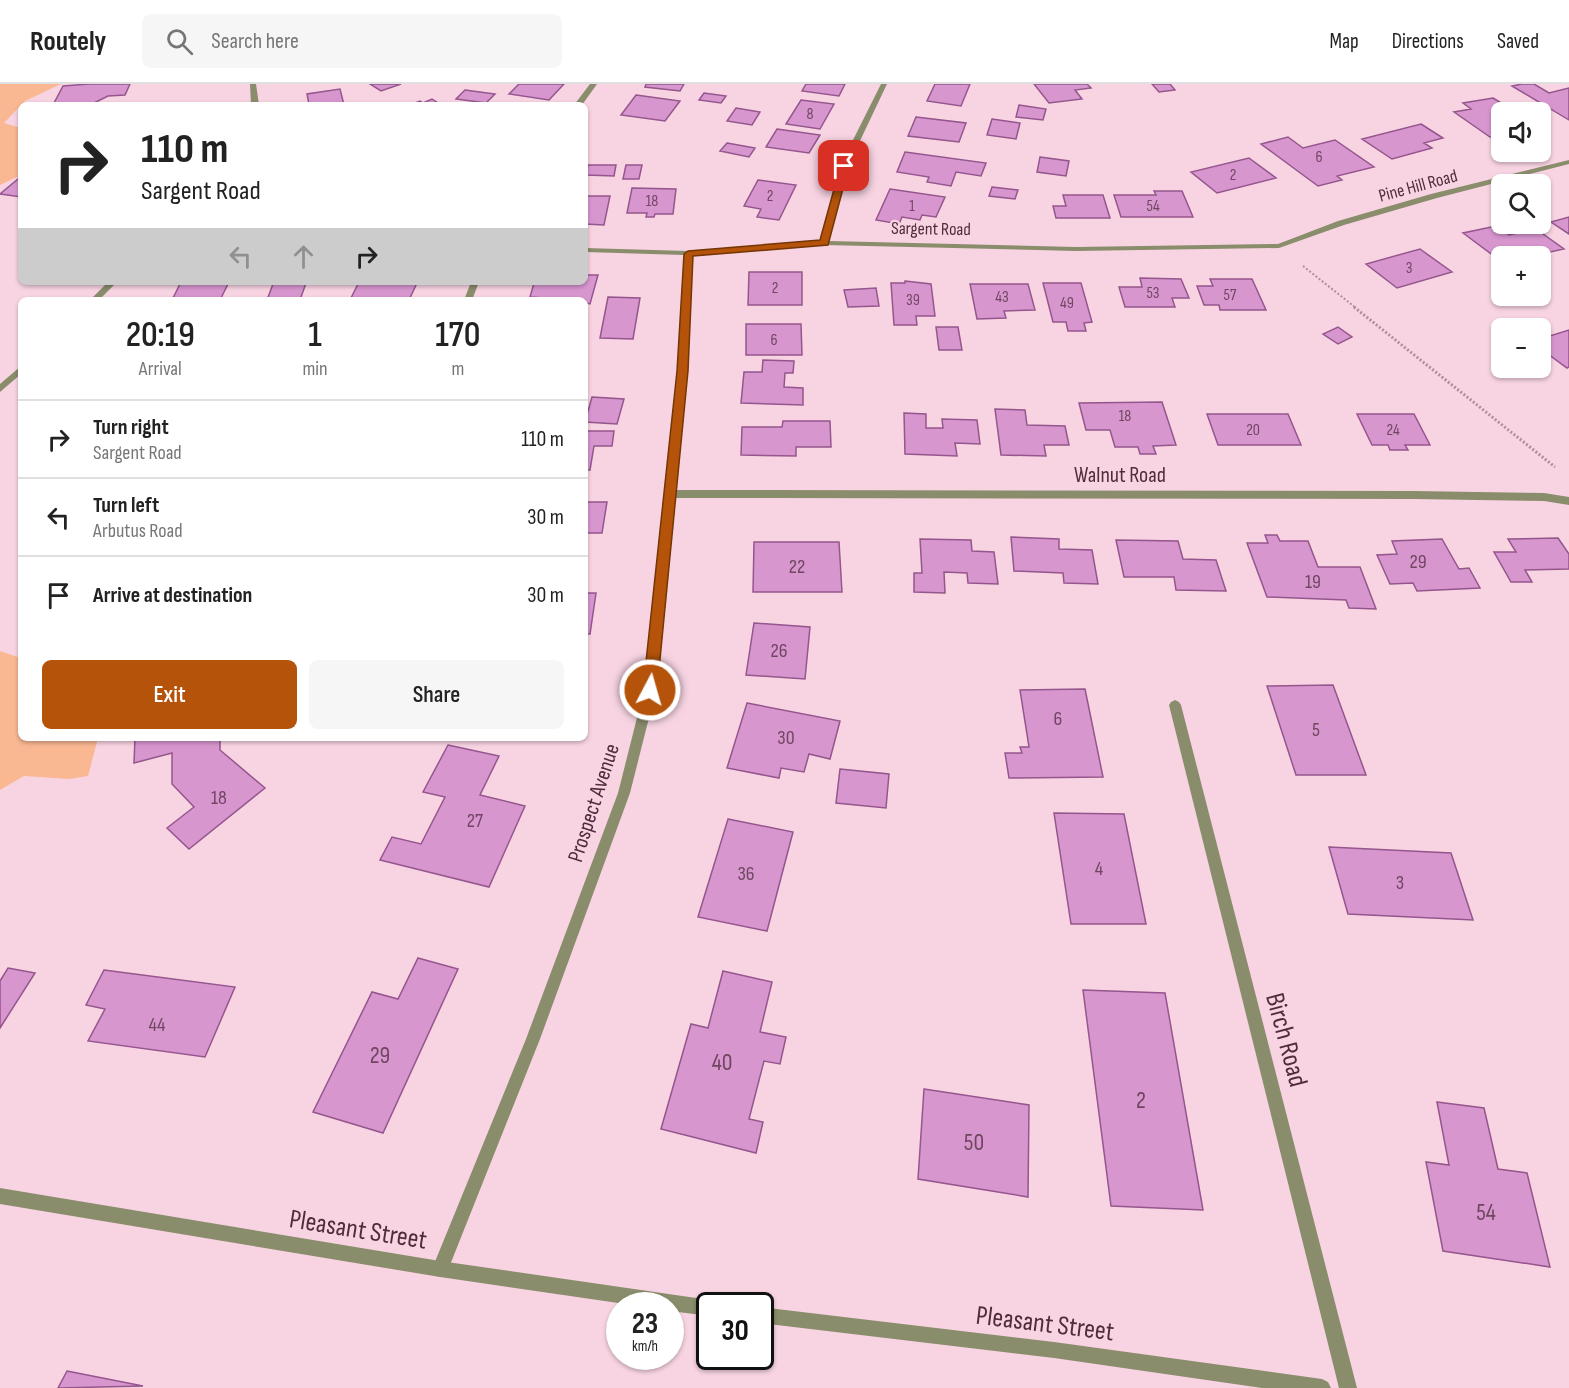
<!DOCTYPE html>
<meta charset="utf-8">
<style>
:root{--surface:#fff;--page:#f6f6f6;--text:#222;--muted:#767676;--line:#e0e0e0;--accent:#b45309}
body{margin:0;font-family:"Sofia Sans Condensed",sans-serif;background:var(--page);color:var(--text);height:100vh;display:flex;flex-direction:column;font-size:22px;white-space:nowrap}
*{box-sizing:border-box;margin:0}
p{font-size:20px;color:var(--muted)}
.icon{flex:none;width:33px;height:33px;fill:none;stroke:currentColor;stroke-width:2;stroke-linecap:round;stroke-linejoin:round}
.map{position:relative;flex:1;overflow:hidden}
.side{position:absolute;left:18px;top:213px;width:570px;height:444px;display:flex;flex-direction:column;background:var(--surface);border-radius:9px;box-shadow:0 2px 4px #0004}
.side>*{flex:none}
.hud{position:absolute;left:18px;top:18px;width:570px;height:183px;border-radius:9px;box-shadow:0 2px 4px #0004;background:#fff;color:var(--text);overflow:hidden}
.buttons{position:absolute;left:1491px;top:18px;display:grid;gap:12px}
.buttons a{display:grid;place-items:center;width:60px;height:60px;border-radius:9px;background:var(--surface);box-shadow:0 2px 4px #0004;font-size:30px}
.speed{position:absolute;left:606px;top:1208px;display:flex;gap:12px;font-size:30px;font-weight:700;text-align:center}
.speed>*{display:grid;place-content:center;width:78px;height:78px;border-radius:50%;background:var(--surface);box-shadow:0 2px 4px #0004;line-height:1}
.speed small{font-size:15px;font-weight:400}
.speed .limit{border:3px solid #111;border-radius:9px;background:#fff;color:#111}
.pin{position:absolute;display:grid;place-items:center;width:51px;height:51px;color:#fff;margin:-26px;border-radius:12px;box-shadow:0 3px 9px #0006}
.me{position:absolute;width:66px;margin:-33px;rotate:6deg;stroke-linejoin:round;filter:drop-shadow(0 0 4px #0008)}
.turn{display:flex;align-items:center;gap:21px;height:126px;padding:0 24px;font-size:27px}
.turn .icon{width:78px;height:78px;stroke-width:2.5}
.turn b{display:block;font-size:42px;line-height:51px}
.lanes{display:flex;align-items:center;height:57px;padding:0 24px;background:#0003;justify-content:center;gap:30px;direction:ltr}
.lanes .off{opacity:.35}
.eta{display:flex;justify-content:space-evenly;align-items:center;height:102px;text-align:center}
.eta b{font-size:36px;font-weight:600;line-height:42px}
.primary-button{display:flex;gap:12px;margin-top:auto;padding:12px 24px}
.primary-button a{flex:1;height:69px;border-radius:9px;background:var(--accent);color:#fff;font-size:24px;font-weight:600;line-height:69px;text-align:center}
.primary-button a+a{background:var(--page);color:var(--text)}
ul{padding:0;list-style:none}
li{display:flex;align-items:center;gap:18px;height:78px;padding:0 24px;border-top:2px solid var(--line)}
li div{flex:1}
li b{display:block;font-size:22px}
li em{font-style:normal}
header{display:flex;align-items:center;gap:36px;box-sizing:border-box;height:84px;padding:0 30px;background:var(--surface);border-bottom:2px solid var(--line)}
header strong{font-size:28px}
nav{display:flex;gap:33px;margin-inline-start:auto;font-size:21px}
.search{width:420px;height:54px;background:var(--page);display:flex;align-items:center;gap:15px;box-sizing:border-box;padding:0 21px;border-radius:9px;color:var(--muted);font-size:22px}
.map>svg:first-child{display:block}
.green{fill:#f9b892}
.building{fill:#d896cf;stroke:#94568c;stroke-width:1.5}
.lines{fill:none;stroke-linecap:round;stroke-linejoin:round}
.path-far1{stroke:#b08d9c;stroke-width:2;stroke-dasharray:2 2;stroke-linecap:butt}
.path{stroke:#b08d9c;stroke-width:3;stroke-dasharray:2 2;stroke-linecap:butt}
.minor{fill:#8a8d6b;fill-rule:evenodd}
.tertiary{fill:#8a8d6b;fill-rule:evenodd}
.route{fill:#b45309;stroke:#753606;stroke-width:1.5}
.labels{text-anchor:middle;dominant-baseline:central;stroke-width:4.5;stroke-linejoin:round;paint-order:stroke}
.far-number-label{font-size:16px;fill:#704661}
.far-street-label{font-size:18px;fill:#4e2c3c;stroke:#f8d4e3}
.number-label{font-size:20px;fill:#704661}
.street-label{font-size:22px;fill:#4e2c3c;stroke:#f8d4e3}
.near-number-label{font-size:24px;fill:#704661}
.near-street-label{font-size:27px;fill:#4e2c3c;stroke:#f8d4e3}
</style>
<header>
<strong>Routely</strong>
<div class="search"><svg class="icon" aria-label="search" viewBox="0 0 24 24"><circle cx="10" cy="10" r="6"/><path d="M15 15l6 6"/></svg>Search here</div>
<nav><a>Map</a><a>Directions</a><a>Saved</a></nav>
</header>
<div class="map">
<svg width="1569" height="1304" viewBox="0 0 1569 1304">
<rect width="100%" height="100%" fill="#f8d4e3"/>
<path class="green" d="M0 0H61L25 17 4 39 21 44V91L0 101Z
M0 567 21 574V654H98L88 692 69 695 24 692 0 706Z"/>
<path class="building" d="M89 0H130L125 11 108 12 90 21H53L63 2Z
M370 0H401L381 7Z
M519 0H564L549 16 509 10Z
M646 0H684L680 7 645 3Z
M806 0H845L839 12 802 7Z
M935 0H970L961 22 927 17Z
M1034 0H1087L1091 4 1075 6 1082 15 1049 19Z
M1152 0H1170L1175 6 1159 8Z
M1522 0H1534L1549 9 1569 4V36L1512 2Z
M340 5 344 21H309L307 10Z
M465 6 495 10 486 19 456 15Z
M704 9 726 12 721 19 699 16Z
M636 11 680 17 665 37 621 31Z
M1493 14 1516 28H1502V52L1490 53 1454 28 1471 25 1463 19Z
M432 15 438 19 410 21 420 17 423 19Z
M801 16 834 20 820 45 786 40Z
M1019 21 1046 25 1043 36 1016 33Z
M736 24 760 28 752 41 727 37Z
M916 33 966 39 959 58 908 52Z
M992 35 1020 39 1016 55 987 51Z
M1421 40 1443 54 1424 59 1432 64 1392 75 1362 55Z
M777 45 820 51 809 69 766 63Z
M1288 53 1303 64 1335 56 1374 83 1337 92 1342 96 1318 102 1261 60Z
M727 59 755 64 749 73 720 67Z
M905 68 986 79 981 92 956 88 951 102 927 98 929 93 897 88Z
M1040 73 1069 77 1066 92 1037 88Z
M1249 74 1276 94 1217 109 1191 88Z
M588 81H616L614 92 586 91Z
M626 81H642L639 95H623Z
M18 95H21V113L0 110Z
M758 96 796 101 779 136 757 133 761 125 744 122Z
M992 103 1018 106 1015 115 989 112Z
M632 104 676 105 673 130H655L654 133H646L647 129H627Z
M890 105 945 113 936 133 922 131 920 136 902 133 899 140 876 136Z
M1154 107H1182L1193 133H1121L1114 111H1156Z
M1063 111H1103L1110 134H1056L1053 122H1066Z
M585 112H610L604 141 585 140Z
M1569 133V150L1551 138Z
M1496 142 1509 151 1536 145 1564 165 1532 172H1502V178L1463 149Z
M1420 165 1452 188 1397 204 1366 180Z
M749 188H802V221H748Z
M585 191H598L590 220 585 219V216H542L543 214 530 213 534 199 585 198Z
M1140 194 1181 195 1189 214H1172L1175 223H1125L1119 203H1142Z
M1210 195H1252L1266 226H1220L1219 221H1204L1197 202H1213Z
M905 197 931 200 935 232H916L917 241H894L891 199H905Z
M181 198H229L220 216H172Z
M359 198H389L417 199 409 216H350Z
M306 199 300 216H267L273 200Z
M1043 199H1081L1092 238 1084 239 1086 247H1068L1066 238H1053Z
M970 200H1028L1035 226 1004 227 1006 234 977 235Z
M876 204 879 222 848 223 844 206Z
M608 213 640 214 633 255 600 254Z
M746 240H801L802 271H746Z
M936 243H958L962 266H939Z
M1338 243 1352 253 1338 260 1323 250Z
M1569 246V283L1567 284 1540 264V255Z
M763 276 794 277 793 289H785L784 303 803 304V321L741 319 744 288H762Z
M592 313 624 315 617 340 585 338Z
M1162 318 1176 361 1153 362 1156 370H1140L1138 363H1115L1110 346H1086L1079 319Z
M995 325 1025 326 1027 341 1065 342 1069 361H1044L1046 372 1001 371Z
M904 329 926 330V344H943L942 335 977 336 980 360 955 359 957 372 905 370Z
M1207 330H1288L1301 361H1218Z
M1357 330H1414L1430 361H1405L1408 366H1390L1388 361H1372Z
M783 337H830L831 363H796V372L741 371 742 343H782Z
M585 347H614L612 362H594L590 386H585Z
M585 418H607L602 449H585Z
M1265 451H1277L1280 457H1308L1318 483H1360L1376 525 1349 524 1346 516 1267 513 1247 459H1268Z
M1011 453 1059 455V465L1092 466 1098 500 1064 499 1063 489 1014 487Z
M1558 454 1569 470V485L1525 486 1532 498H1511L1494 468H1516L1508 455Z
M920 455 971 456 972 467 994 468 998 500 968 499 967 489 944 488 945 509 914 508V489H922Z
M1442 455 1459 485 1469 484 1480 504 1417 507 1413 499 1390 500 1377 471 1397 470 1392 457Z
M1116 456 1178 457 1183 475 1216 476 1226 507 1176 506 1174 493H1124Z
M754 458H839L842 508H753Z
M585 509H596L590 550H585Z
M754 539 810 543 805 595 746 591Z
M1333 601 1366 691H1296L1267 602Z
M1085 605 1103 693 1009 694 1005 669H1022L1020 663H1029L1020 606Z
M747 619 840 637 830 675 809 670 804 688 781 684 779 694 727 684Z
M135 654H220V666L265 704 189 765 167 744 194 723 172 700V669L134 679Z
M448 661 499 672 480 711 525 722 489 803 380 776 392 753 421 760 445 713 423 708Z
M840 685 889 690 886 724 836 719Z
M1054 729 1124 730 1146 840H1071Z
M728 735 793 748 767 847 698 833Z
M1329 763 1451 769 1473 836 1348 830Z
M418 874 458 885 383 1049 313 1028 372 908 398 915Z
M8 884 35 889 0 944V897Z
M104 886 235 903 205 973 88 957 105 925 86 921Z
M723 887 772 898 760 948 786 953 780 980 764 977 749 1035 763 1038 756 1069 661 1045 691 940 708 944Z
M1083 906 1165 909 1203 1126 1111 1122Z
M924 1005 1029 1021 1028 1113 918 1095Z
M1437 1018 1484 1024 1498 1085 1527 1089 1550 1183 1443 1167 1426 1078 1449 1081Z
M67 1287 143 1302 58 1304Z"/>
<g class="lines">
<path class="path-far1" d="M1303 182 1356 224"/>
<path class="path" d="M1354 223 1555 383"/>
<path class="minor" d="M250 0H256L259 21H251Z
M590 0H597L582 21H574Z
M881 0H887L848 82 829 157 1076 163 1278 160 1338 137 1431 110 1569 76V80L1437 114 1344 141 1279 164 1076 167 824 161 692 171 688 287 676 406 1413 407 1544 409 1569 413V421L1544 417 1413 415 675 414 656 606 630 709 540 955 446 1191 440 1193 434 1191 432 1185 526 955 618 709 644 606 678 287 684 171 585 168V164L688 167 821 157 840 82Z
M108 198H117L99 216H90Z
M471 198H479L472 216H464Z
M21 282V290L0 308V300Z
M1175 616 1179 618 1181 621 1357 1304H1339L1169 621 1171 618Z"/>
<path class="tertiary" d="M0 1104 440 1177 710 1216 716 1218 717 1221H710V1232L670 1227V1221H632L440 1193 0 1120Z
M760 1223 1054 1258 1322 1295 1328 1298 1331 1304H1262L1054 1274 760 1239Z"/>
</g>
<path class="route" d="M841 80 849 82 828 161 693 172 688 287 657 606 650 611 645 609 643 606 677 287 684 170 688 167 820 156Z"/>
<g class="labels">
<g class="far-number-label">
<text x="810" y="30">8</text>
<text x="1319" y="73">6</text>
<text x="1233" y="91">2</text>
<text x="770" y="112">2</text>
<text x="652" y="117">18</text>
<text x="912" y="122">1</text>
<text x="1153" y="122">54</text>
<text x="1409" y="184">3</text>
<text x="775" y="204">2</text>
<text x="1153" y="209">53</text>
<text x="1230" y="211">57</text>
<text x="1002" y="213">43</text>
<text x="913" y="216">39</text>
<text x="1067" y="219">49</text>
<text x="774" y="256">6</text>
<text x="1125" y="332">18</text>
<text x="1253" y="346">20</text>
<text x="1393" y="346">24</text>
</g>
<g class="far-street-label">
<text transform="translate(1418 102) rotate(-15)">Pine Hill Road</text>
<text transform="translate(931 145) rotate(1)">Sargent Road</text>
</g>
<g class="number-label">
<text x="1418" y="478">29</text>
<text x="797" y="483">22</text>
<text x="1313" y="498">19</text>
<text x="779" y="567">26</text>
<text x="1058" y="635">6</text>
<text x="1316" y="646">5</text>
<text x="786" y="654">30</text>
<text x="219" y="714">18</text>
<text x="475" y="737">27</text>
<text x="1099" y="785">4</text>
<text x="746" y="790">36</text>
<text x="1400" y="799">3</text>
<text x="157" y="941">44</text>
</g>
<g class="street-label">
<text x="1120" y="391">Walnut Road</text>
<text transform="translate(594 719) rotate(-72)">Prospect Avenue</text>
</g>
<g class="near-number-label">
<text x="380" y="971">29</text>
<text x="722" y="978">40</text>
<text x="1141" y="1016">2</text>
<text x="974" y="1058">50</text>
<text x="1486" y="1128">54</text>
</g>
<g class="near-street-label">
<text transform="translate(1286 956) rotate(75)">Birch Road</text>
<text transform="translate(358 1146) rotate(9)">Pleasant Street</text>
<text transform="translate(1045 1240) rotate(7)">Pleasant Street</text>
</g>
</g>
</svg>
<div class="buttons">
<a><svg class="icon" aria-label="sound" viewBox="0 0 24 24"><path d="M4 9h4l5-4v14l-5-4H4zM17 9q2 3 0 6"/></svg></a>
<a><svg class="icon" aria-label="search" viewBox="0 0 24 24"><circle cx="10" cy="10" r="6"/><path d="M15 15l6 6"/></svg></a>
<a>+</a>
<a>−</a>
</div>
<div class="speed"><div>23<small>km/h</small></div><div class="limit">30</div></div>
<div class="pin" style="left:844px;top:82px;background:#d93025"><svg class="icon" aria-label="arrive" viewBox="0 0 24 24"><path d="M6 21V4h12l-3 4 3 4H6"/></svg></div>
<svg class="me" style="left:650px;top:606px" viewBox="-20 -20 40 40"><circle r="17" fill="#b45309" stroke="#fff" stroke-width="3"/><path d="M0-11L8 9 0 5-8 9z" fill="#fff"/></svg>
<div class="hud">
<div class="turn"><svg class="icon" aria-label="right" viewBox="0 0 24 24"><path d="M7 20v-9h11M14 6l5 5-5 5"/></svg><div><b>110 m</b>Sargent Road</div></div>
<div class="lanes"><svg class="icon off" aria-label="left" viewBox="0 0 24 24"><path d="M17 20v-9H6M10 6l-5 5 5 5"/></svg><svg class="icon off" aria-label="ahead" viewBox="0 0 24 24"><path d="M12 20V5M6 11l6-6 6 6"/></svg><svg class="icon" aria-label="right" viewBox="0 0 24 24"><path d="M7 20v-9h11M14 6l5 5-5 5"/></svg></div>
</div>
<section class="side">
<div class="eta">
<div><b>20:19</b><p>Arrival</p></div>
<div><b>1</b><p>min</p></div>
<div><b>170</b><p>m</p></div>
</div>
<ul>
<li><svg class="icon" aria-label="right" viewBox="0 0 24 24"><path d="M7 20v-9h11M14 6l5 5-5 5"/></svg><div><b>Turn right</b><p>Sargent Road</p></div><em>110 m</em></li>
<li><svg class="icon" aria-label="left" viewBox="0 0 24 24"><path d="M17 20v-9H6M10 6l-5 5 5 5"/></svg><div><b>Turn left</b><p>Arbutus Road</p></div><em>30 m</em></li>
<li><svg class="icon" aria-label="arrive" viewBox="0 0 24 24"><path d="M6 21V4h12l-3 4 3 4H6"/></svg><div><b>Arrive at destination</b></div><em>30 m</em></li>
</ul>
<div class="primary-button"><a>Exit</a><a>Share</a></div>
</section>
</div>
